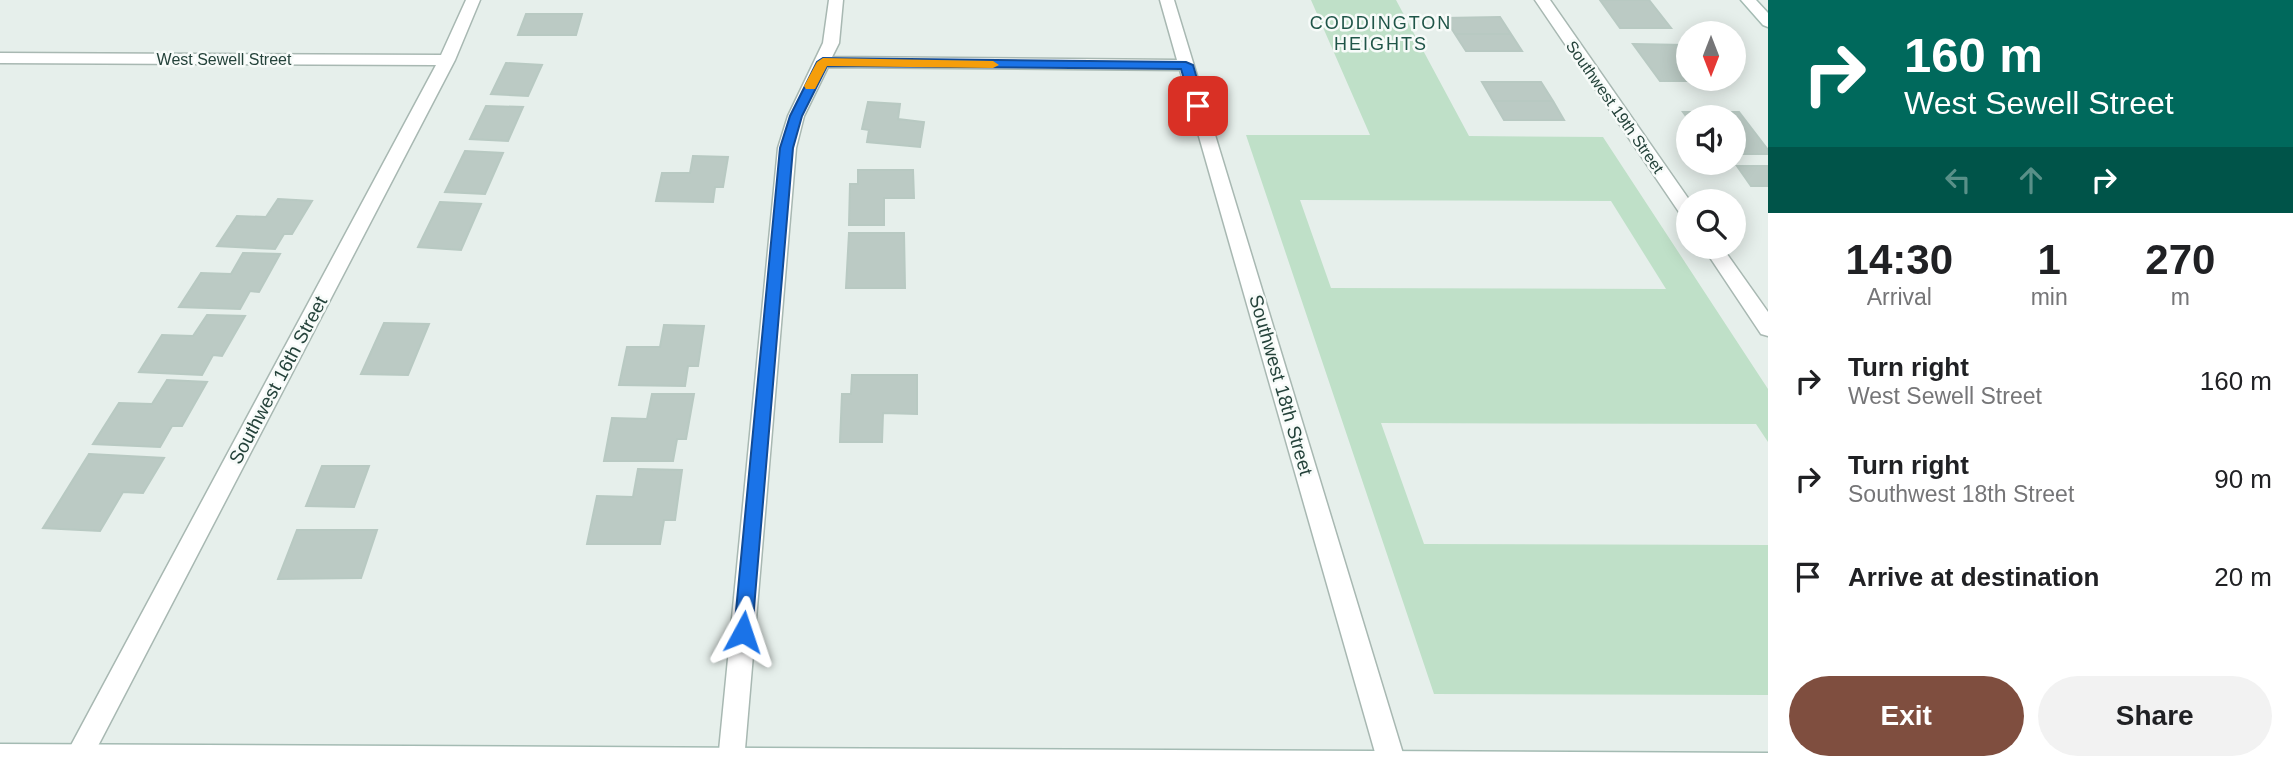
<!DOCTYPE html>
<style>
:root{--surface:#fff;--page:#f2f2f2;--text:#202124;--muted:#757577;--accent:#7f4e3f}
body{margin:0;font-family:Arial,sans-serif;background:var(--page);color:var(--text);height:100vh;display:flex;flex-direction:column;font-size:26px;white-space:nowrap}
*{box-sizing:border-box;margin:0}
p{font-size:23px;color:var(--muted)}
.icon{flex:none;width:38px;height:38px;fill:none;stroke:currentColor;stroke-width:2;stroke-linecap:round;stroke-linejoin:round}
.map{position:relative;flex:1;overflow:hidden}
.side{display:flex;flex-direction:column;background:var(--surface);width:525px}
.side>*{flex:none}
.top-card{background:#00695c;color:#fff;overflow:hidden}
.needle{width:46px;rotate:180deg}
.tools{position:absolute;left:1676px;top:21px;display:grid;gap:14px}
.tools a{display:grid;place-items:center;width:70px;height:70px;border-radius:50%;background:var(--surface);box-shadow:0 4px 18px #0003;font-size:35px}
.pin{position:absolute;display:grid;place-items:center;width:60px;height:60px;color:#fff;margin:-30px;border-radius:14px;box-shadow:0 4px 10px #0006}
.me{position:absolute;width:77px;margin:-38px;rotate:5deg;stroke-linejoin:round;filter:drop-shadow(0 0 5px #0008)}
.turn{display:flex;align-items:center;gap:24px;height:147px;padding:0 21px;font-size:32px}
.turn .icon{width:91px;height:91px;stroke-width:2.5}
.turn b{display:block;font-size:49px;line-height:60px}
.lanes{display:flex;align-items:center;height:66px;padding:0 21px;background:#0003;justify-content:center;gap:35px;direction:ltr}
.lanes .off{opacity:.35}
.eta{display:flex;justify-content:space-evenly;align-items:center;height:119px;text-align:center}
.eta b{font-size:42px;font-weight:700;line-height:49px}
.button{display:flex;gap:14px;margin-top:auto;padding:14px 21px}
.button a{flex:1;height:80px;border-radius:42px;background:var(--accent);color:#fff;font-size:28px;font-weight:700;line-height:80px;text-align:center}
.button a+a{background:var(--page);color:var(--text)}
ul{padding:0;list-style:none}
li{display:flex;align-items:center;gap:21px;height:98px;padding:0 21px}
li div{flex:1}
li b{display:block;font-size:26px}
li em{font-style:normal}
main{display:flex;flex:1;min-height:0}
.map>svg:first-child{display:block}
.green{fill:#bfe0c8;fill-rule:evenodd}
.building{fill:#bbcac4;stroke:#b8c9c2;stroke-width:2}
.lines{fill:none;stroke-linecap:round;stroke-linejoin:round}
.street-casing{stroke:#a8b8b2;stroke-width:3}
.secondary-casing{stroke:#a4bbb3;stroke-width:3}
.street{fill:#fff;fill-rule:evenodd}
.secondary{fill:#fff;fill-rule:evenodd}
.route{fill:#1a73e8;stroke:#114b97;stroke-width:2}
.slow{fill:#f59e0b}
.labels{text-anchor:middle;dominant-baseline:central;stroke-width:5;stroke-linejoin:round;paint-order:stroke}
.far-street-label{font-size:16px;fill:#24423a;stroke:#f7fbf9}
.far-neighbourhood-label{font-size:18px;letter-spacing:2px;fill:#1f5548;stroke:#f7fbf9}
.street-label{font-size:19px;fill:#24423a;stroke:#f7fbf9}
</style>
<main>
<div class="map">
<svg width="1768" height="770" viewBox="0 0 1768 770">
<rect width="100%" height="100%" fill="#e6efeb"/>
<path class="green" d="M1311 0H1396L1469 136 1603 137 1768 389V442L1756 424 1381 423 1424 544 1768 545V695L1434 694 1246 135H1370ZM1300 200 1611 201 1666 289 1331 288Z"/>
<path class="building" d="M1600 0H1649L1671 28H1620Z
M526 14H582L576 35H518Z
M1500 17 1511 34H1455L1445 18Z
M1455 34H1511L1522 51H1466Z
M1633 44 1685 45 1689 49V79H1712L1714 81H1660Z
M506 63 542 65 528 96 491 94Z
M1482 82H1541L1553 101H1493Z
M1493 101H1553L1564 120H1504Z
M868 102 900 104 898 119 924 122 920 147 867 142 869 130 862 129Z
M486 106 523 107 508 141 470 139Z
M1683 112H1739L1768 150V154H1734V117H1689V120Z
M465 151 503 153 485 194 445 192Z
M693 156 728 157 723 187H715L713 202 656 201 662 173H690Z
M1737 166H1768V186H1751Z
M858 170H913L914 198H884V225H849L850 184H858Z
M278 199 312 201 292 234H284L275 249 217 246 237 216 266 217Z
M440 202 481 204 461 250 418 247Z
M849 233H904L905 288H846Z
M243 253 280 254 259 292 250 291 240 309 179 307 201 273 231 274Z
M207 315 245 316 222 356 213 355 202 375 139 372 162 335 193 336Z
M384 323 429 324 408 375 361 374Z
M664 325 704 326 698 366H688L685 386 619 385 627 347H660Z
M852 375H917V414L883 413 882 442H840L842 394H851Z
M167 380 207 382 182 426H172L160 447 93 444 119 403 152 404Z
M652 394H694L686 439H677L673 461H604L612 418 647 419Z
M89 454 164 458 143 493 123 492 100 531 43 528Z
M322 466H369L354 507 306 506Z
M638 469 682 470 675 520H664L660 544H587L597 496 633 497Z
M297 530H377L361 578 278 579Z"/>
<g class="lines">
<g class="street-casing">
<path id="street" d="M466 0H480L455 60 87 767 81 770 69 767 65 758 69 749 436 65 0 63V53L441 55Z
M829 0H843L839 43 832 57 1177 60 1160 0H1174L1408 770H1380L1180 70 828 67 804 116 796 148 744 761 741 770H721L718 761 778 148 788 116 823 43Z
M1535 0H1550L1690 201 1689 219 1683 218Z
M1703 247H1722L1768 312V336L1761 334Z"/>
</g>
<g class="secondary-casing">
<path id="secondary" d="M1741 0H1756L1768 13V27L1763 25Z
M0 744 1768 753V770H0Z"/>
</g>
<use href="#street" class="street"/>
<use href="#secondary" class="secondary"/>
</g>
<path class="route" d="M823 58 1186 62 1193 65 1205 106 1198 110 1192 106 1181 69 827 66 802 116 793 148 752 632 750 639 743 641 736 639 734 632 780 148 790 116 817 62Z"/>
<path class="slow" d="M823 58 993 61 999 65 993 68 827 66 815 89H806L804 86 817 62Z"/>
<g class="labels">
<g class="far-street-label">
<text x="224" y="59">West Sewell Street</text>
<text transform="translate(1615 107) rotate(55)">Southwest 19th Street</text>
</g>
<g class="far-neighbourhood-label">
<text x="1381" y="23">CODDINGTON<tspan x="1381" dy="21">HEIGHTS</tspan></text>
</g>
<g class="street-label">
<text transform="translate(278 380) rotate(-62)">Southwest 16th Street</text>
<text transform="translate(1281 385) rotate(74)">Southwest 18th Street</text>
</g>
</g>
</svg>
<div class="tools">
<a><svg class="needle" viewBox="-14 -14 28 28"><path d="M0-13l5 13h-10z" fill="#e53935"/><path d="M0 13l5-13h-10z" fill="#757577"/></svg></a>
<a><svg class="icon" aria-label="sound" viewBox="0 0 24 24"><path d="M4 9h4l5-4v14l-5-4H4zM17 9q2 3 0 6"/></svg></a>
<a><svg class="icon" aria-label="search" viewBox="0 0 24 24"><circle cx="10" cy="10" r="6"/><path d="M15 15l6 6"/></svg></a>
</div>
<div class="pin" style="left:1198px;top:106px;background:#d93025"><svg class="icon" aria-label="arrive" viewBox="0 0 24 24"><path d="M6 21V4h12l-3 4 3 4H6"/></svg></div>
<svg class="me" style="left:743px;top:632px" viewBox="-20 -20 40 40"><path d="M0-17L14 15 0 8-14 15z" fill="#1a73e8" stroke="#fff" stroke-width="4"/></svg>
</div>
<section class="side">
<div class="top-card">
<div class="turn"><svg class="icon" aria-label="right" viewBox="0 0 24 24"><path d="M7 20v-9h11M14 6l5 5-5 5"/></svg><div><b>160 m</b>West Sewell Street</div></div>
<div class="lanes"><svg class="icon off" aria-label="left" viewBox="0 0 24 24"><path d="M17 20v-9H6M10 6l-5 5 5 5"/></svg><svg class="icon off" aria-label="ahead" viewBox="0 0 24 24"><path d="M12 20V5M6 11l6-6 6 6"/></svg><svg class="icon" aria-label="right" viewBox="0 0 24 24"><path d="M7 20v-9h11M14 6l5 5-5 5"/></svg></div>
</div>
<div class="eta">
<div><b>14:30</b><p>Arrival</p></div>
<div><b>1</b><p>min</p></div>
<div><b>270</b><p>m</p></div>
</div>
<ul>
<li><svg class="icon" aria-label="right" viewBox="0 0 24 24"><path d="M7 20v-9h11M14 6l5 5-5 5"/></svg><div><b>Turn right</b><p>West Sewell Street</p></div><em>160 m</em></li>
<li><svg class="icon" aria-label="right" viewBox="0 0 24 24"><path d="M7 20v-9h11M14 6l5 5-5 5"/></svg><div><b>Turn right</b><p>Southwest 18th Street</p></div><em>90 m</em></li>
<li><svg class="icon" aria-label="arrive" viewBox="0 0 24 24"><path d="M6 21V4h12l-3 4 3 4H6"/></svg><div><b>Arrive at destination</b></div><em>20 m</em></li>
</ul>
<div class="button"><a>Exit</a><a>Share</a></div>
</section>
</main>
